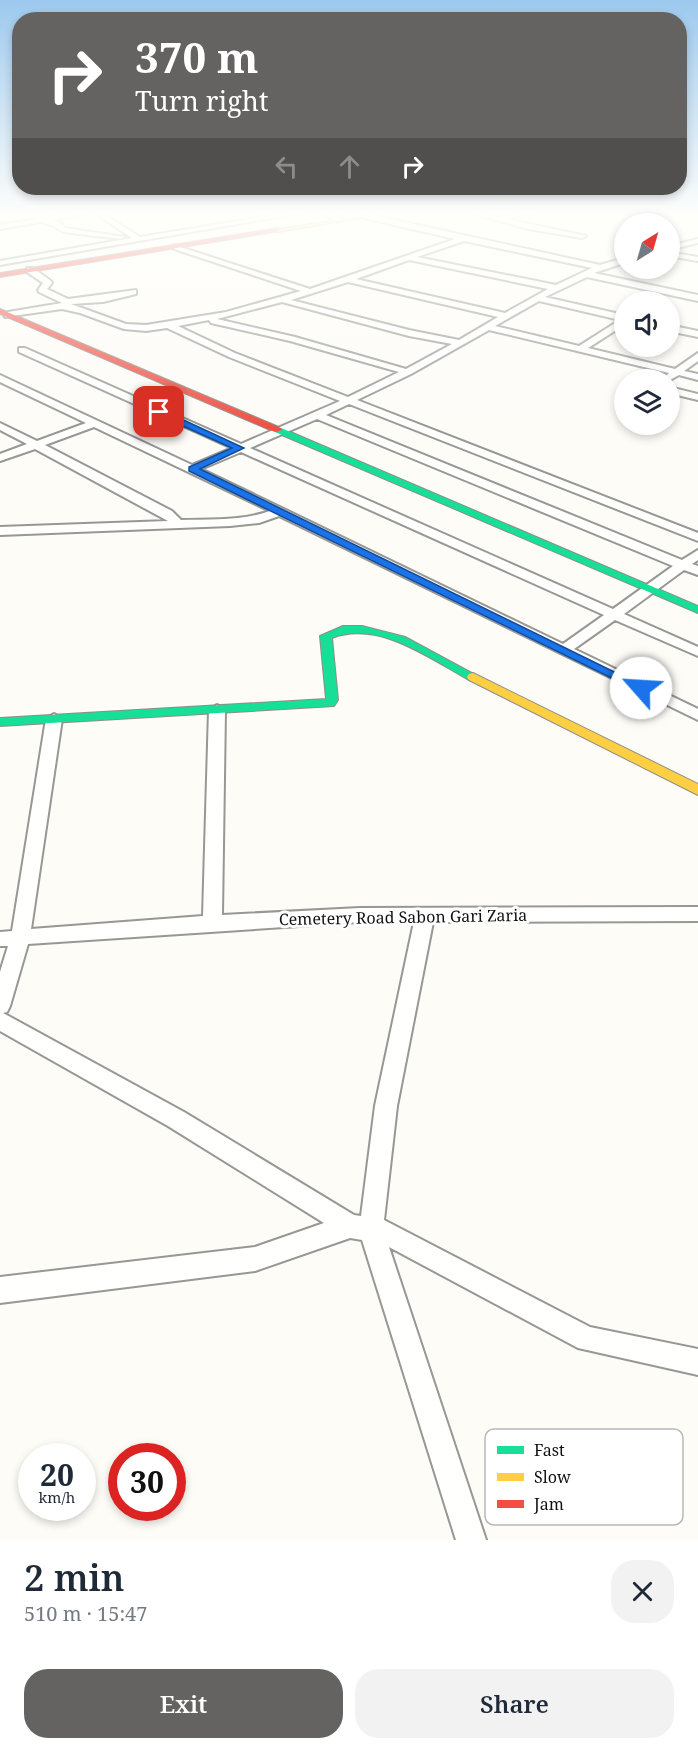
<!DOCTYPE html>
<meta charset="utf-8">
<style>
:root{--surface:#fff;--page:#f2f2f3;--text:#1f2937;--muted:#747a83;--accent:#646362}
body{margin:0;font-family:"Noto Serif",serif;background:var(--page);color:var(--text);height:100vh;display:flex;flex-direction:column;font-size:22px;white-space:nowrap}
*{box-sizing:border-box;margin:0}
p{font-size:20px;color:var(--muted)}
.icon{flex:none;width:33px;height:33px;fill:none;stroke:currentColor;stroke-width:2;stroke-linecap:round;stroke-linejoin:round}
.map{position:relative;height:1540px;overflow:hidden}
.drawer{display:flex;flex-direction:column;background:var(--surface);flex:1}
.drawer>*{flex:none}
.top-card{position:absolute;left:12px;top:12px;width:675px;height:183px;border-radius:24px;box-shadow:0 3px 9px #0003;background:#646362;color:#fff;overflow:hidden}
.needle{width:39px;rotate:37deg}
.fabs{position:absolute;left:614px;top:213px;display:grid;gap:12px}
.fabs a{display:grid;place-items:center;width:66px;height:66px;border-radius:50%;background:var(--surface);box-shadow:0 3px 9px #0003;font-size:30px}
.speed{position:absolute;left:18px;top:1443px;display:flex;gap:12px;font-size:30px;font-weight:700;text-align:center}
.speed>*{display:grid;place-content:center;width:78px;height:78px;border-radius:50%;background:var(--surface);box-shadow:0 3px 9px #0003;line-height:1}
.speed small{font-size:15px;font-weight:400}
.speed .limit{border:9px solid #d22;background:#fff;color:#111}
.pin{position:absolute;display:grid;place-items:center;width:51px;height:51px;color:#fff;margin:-26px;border-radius:12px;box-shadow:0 3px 9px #0006}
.me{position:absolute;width:66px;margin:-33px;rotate:296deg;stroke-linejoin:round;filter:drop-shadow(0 0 4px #0008)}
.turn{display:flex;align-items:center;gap:21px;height:126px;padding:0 24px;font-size:27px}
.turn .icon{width:78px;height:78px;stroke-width:2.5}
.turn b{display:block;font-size:42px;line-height:51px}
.lanes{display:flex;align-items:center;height:57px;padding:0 24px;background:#0003;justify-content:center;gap:30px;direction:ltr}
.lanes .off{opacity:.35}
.round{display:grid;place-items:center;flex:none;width:63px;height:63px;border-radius:24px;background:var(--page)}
.summary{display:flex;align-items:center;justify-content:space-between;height:102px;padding:0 24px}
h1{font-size:36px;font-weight:600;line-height:45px}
.button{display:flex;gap:12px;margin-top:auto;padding:12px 24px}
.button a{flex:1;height:69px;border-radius:24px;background:var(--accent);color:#fff;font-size:24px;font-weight:600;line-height:69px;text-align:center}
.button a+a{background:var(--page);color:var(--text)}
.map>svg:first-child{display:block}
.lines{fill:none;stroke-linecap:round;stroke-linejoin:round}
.street-casing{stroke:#979795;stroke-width:4}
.fast-casing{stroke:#8e8d8b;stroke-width:2}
.slow-casing{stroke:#8e8d8b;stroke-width:2}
.jam-casing{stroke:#8e8d8b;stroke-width:2}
.street{fill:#fffffe;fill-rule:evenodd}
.fast{fill:#16e098;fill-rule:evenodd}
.slow{fill:#ffcf43;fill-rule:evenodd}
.jam{fill:#f24e42;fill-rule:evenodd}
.route{fill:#1a73e8;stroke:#114b97;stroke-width:1.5}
.labels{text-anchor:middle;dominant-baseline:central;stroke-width:6;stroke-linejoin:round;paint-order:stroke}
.street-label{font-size:16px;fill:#111;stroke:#fff}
.key{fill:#fff;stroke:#b8b8b8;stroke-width:1.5}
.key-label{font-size:16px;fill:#111}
</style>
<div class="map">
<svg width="698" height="1540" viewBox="0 0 698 1540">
<rect width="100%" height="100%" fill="#fdfcf7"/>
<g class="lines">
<g class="street-casing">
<path id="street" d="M72 213H86L51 220 60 222 65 228 125 237 121 239 63 232 54 226 40 222 0 229V225Z
M95 213H102L140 237 286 213H300L0 265V261L132 238Z
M321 213H330L345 220 338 222Z
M471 213H481L498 217 534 213 507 219 586 236 582 238 528 229Z
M367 214 600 265 624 258V263L594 273 698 295V301L587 277 545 297 624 315V325L588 348 675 369 698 353V361L684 371 698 374V380L679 375 670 380 665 377 669 373 489 330 411 374 357 400 698 533V541L349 404 326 415 682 560 698 550V560L692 564 698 566V575L684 570 624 614 698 647V656L615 620 574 649 698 709V720L279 516 259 523 230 526 0 535V527L168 521 35 449 0 461V454L27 444 0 430V423L37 441 86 423 0 382V375L192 465 232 448 19 352V348H25L241 444 340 401 229 357 167 328 146 331 124 329 80 313 62 309 5 317 4 315 8 312 62 303 39 292 38 290 43 283 27 272V268H33L51 281 52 283 47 289 68 299 136 290V294L103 302 71 304 126 324 146 325 226 312 301 291 174 249V245L310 289 455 239 364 218ZM464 241 592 268 556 285 417 257ZM409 260 548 289 505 313 356 279ZM348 282 498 317 459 340 409 330 291 300ZM539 301 620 320 579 346 495 326ZM282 302 409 336 452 344 406 369 295 337 217 319ZM209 320 211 323 290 341 399 372 348 397 235 353 178 326ZM317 419 673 566 613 609 250 448ZM94 427 270 511C242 521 210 519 181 520L172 511 45 445ZM241 452 604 615 563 644 201 469Z
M698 239V243L669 250V246Z
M669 252 698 257V261L669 256Z
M669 325 698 331V337L669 331Z
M669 387 698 394V400L669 393Z
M217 705 225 710 222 915 360 908 698 907V921L433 922 397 1106 384 1220 590 1327 698 1349V1375L578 1348 389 1247 486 1540H456L362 1240 350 1238 255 1271 0 1303V1277L255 1247 324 1223 168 1126 0 1031V972L8 946H0V932L12 931 46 719 54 714 62 719 31 929 203 916 209 710ZM360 922H414L375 1106 361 1216 354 1215 184 1112 3 1013 7 1012 10 1006 28 944Z"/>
</g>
<g class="fast-casing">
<path id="fast" d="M275 428H281L698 606V613L275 432Z
M343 626H362L405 637 479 677 473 681 469 680C429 658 379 620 332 638L338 700 334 706 0 726V718L326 699 320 636Z"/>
</g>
<g class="slow-casing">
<path id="slow" d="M379 213H390L278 232 275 230Z
M473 673 698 784V795L469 680 467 677 469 674Z"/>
</g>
<g class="jam-casing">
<path id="jam" d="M278 228 280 231 0 277V273Z
M0 309 281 428 282 430 275 432 0 314Z"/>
</g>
<use href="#street" class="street"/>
<use href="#fast" class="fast"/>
<use href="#slow" class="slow"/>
<use href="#jam" class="jam"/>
</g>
<linearGradient id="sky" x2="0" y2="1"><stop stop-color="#9dc9ee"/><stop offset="0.5" stop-color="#fefefb"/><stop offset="1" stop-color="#fefefb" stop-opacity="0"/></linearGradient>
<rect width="698" height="428" fill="url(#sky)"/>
<path class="route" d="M156 410H162L244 448 200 469 647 688 645 690H636L189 471V467L232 448 156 414Z"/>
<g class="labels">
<g class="street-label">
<text transform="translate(403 917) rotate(-1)">Cemetery Road Sabon Gari Zaria</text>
</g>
</g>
<rect x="485" y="1429" width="198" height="96" rx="9" class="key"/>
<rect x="497" y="1446" width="27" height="8" fill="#16e098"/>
<rect x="497" y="1473" width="27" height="8" fill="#ffcf43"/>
<rect x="497" y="1500" width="27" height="8" fill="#f24e42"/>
<g class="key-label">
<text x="534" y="1456">Fast</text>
<text x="534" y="1483">Slow</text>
<text x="534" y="1510">Jam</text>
</g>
</svg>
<div class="fabs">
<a><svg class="needle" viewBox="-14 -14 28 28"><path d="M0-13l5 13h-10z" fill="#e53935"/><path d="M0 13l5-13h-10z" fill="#747a83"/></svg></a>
<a><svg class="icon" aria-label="sound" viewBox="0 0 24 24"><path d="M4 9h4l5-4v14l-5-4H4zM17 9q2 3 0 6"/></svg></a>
<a><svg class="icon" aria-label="layers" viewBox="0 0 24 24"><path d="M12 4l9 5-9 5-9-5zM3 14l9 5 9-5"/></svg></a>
</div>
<div class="speed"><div>20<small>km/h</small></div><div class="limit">30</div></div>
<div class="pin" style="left:159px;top:412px;background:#d93025"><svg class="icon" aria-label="arrive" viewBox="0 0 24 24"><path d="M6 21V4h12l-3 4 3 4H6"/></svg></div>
<svg class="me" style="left:641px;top:688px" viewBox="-20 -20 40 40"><circle r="19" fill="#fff"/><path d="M0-13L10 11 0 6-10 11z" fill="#1a73e8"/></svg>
<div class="top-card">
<div class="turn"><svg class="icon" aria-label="right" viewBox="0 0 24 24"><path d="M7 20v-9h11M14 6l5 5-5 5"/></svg><div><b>370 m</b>Turn right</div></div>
<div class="lanes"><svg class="icon off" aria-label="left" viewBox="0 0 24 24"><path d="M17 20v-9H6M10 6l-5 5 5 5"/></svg><svg class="icon off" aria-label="ahead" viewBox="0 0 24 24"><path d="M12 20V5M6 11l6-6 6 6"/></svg><svg class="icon" aria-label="right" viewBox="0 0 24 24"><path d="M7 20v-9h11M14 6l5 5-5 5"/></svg></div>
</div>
</div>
<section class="drawer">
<div class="summary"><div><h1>2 min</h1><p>510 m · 15:47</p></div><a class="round"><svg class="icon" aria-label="close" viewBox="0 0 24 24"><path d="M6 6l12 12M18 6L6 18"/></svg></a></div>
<div class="button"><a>Exit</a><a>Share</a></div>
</section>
